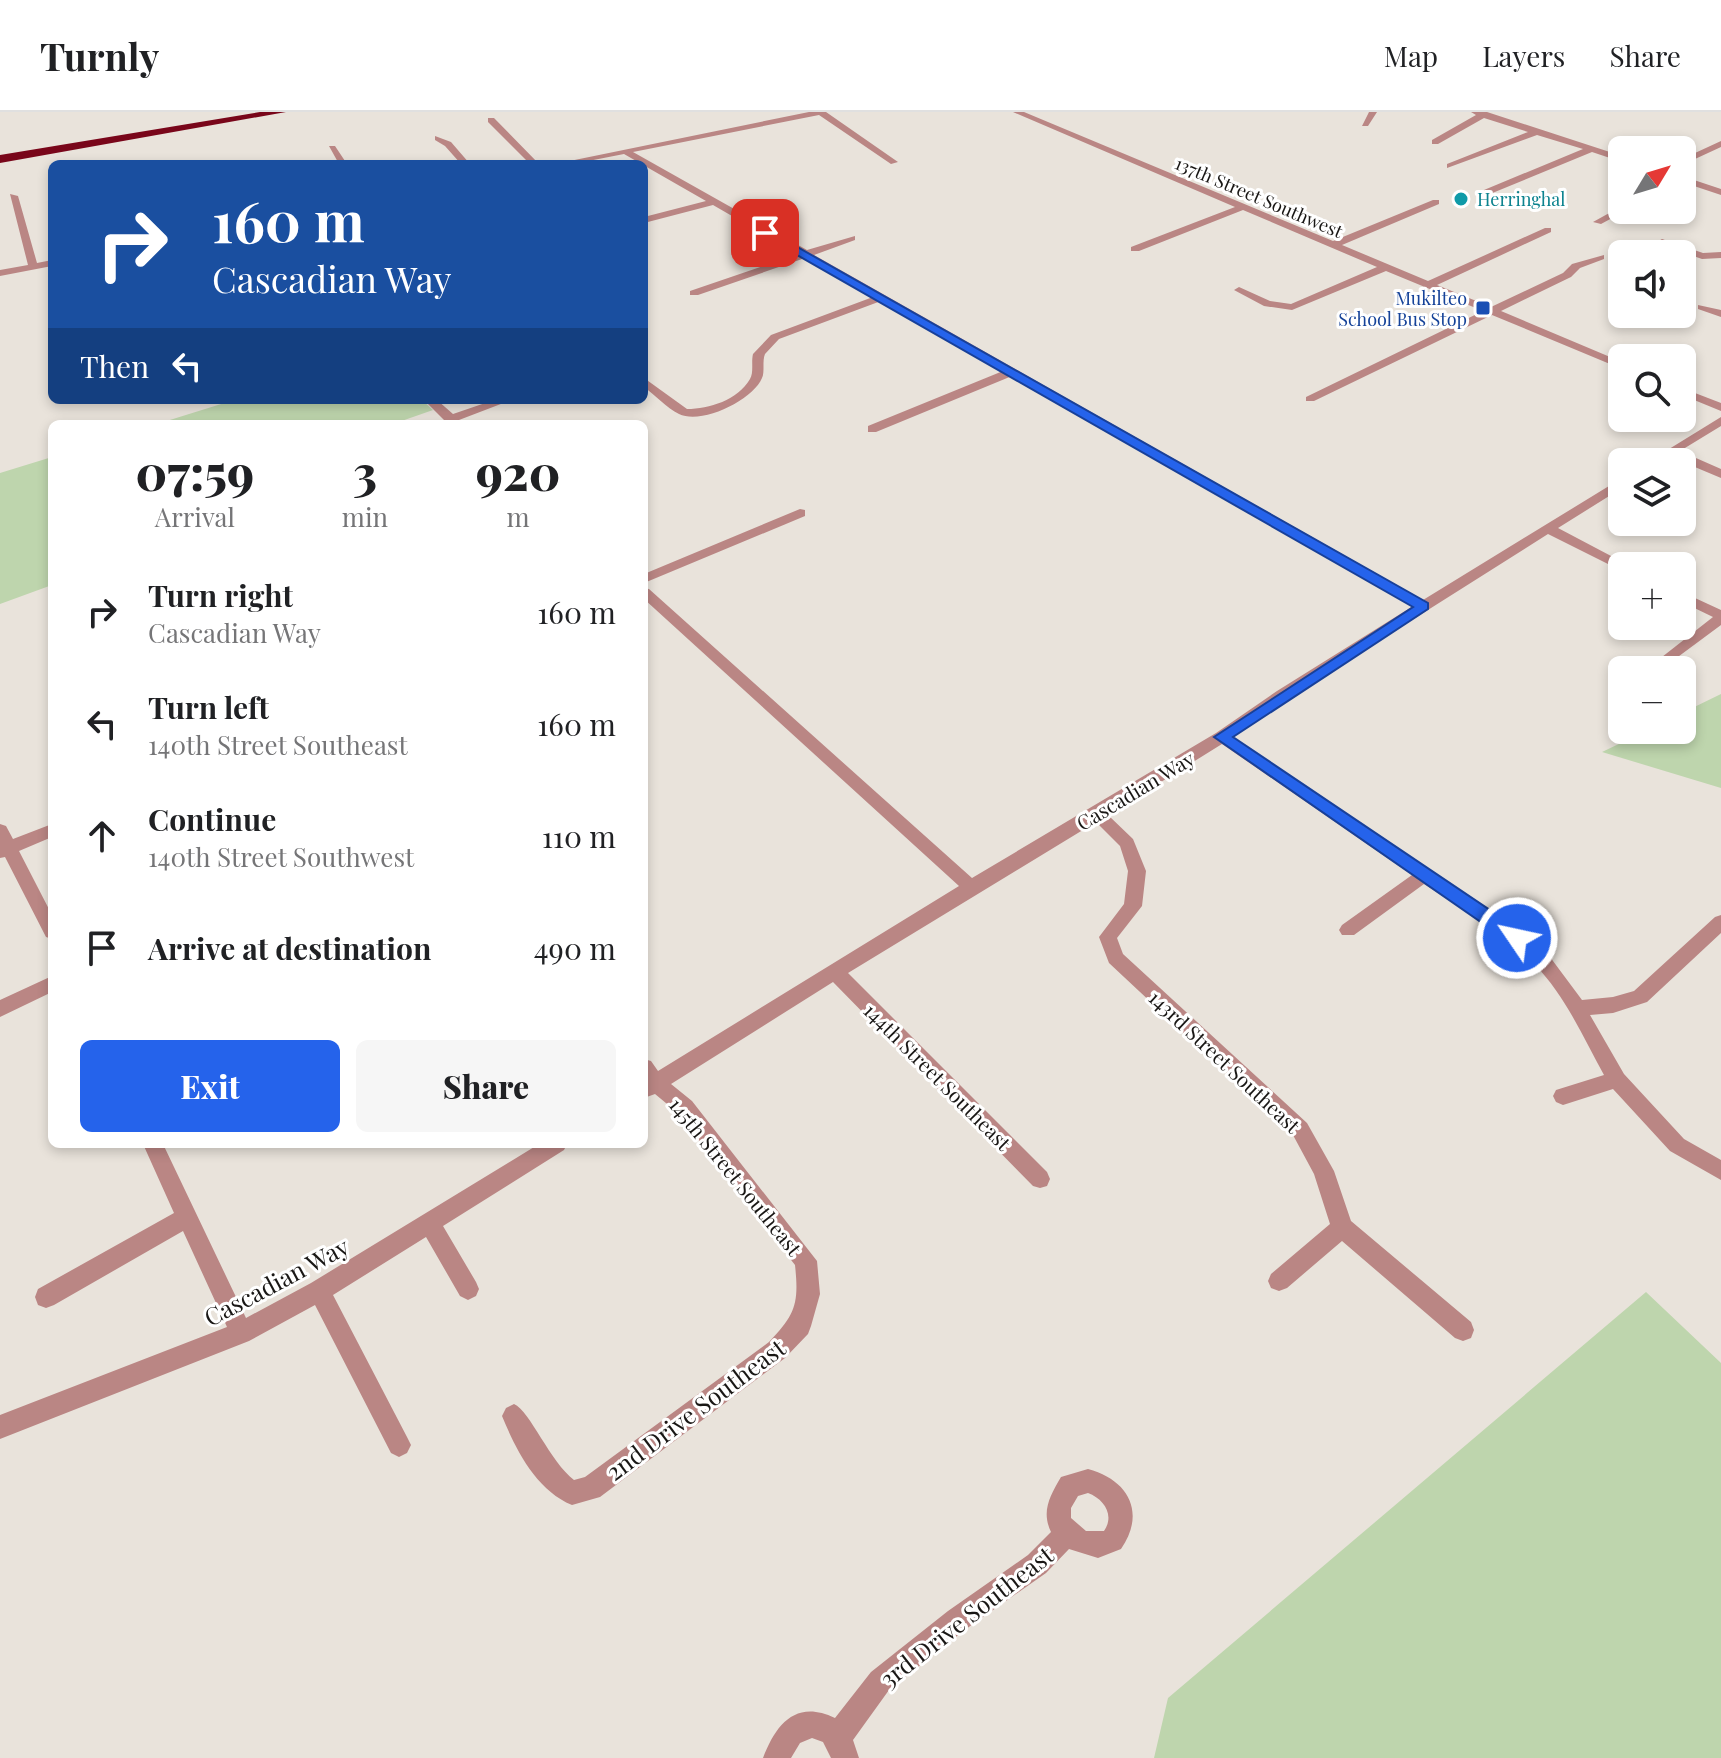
<!DOCTYPE html>
<meta charset="utf-8">
<style>
:root{--surface:#fff;--page:#f6f6f6;--text:#202124;--muted:#757577;--line:#e0e0e0;--accent:#2563eb}
body{margin:0;font-family:"Playfair Display",serif;background:var(--page);color:var(--text);height:100vh;display:flex;flex-direction:column;font-size:30px;white-space:nowrap}
*{box-sizing:border-box;margin:0}
p{font-size:26px;color:var(--muted)}
.icon{flex:none;width:44px;height:44px;fill:none;stroke:currentColor;stroke-width:2;stroke-linecap:round;stroke-linejoin:round}
.map{position:relative;flex:1;overflow:hidden}
.side{position:absolute;left:48px;top:308px;width:600px;height:728px;display:flex;flex-direction:column;background:var(--surface);border-radius:12px;box-shadow:0 4px 12px #0003}
.side>*{flex:none}
.guide{position:absolute;left:48px;top:48px;width:600px;height:244px;border-radius:12px;box-shadow:0 4px 12px #0003;background:#1a4fa0;color:#fff;overflow:hidden}
.needle{width:52px;rotate:52deg}
.buttons{position:absolute;left:1608px;top:24px;display:grid;gap:16px}
.buttons a{display:grid;place-items:center;width:88px;height:88px;border-radius:12px;background:var(--surface);box-shadow:0 4px 12px #0003;font-size:40px}
.pin{position:absolute;display:grid;place-items:center;width:68px;height:68px;color:#fff;margin:-34px;border-radius:16px;box-shadow:0 4px 12px #0006}
.me{position:absolute;width:88px;margin:-44px;rotate:304deg;stroke-linejoin:round;filter:drop-shadow(0 0 6px #0008)}
.turn{display:flex;align-items:center;gap:28px;height:168px;padding:0 32px;font-size:36px}
.turn .icon{width:104px;height:104px;stroke-width:2.5}
.turn b{display:block;font-size:56px;line-height:68px}
.then{display:flex;align-items:center;height:76px;padding:0 32px;background:#0003;gap:16px;font-size:30px}
.eta{display:flex;justify-content:space-evenly;align-items:center;height:136px;text-align:center}
.eta b{font-size:48px;font-weight:800;line-height:56px}
.action{display:flex;gap:16px;margin-top:auto;padding:16px 32px}
.action a{flex:1;height:92px;border-radius:12px;background:var(--accent);color:#fff;font-size:32px;font-weight:800;line-height:92px;text-align:center}
.action a+a{background:var(--page);color:var(--text)}
ul{padding:0;list-style:none}
li{display:flex;align-items:center;gap:24px;height:112px;padding:0 32px}
li div{flex:1}
li b{display:block;font-size:30px}
li em{font-style:normal}
header{display:flex;align-items:center;gap:48px;box-sizing:border-box;height:112px;padding:0 40px;background:var(--surface);border-bottom:2px solid var(--line)}
header strong{font-size:38px}
nav{display:flex;gap:44px;margin-inline-start:auto;font-size:28px}
.map>svg:first-child{display:block}
.green{fill:#bed5ad}
.lines{fill:none;stroke-linecap:round;stroke-linejoin:round}
.minor{fill:#ba8684;fill-rule:evenodd}
.highway{fill:#79061a;fill-rule:evenodd}
.route{fill:#2563eb;stroke:#184099;stroke-width:2}
.culture-dot{fill:#0f9aa8;stroke:#fff;stroke-width:3}
.transit-dot{fill:#1a4fb4;stroke:#fff;stroke-width:3}
.labels{text-anchor:middle;dominant-baseline:central;stroke-width:6;stroke-linejoin:round;paint-order:stroke}
.far-street-label{font-size:18px;fill:#191715;stroke:#fff}
.far-culture-label{font-size:18px;fill:#0d838f;stroke:#fff;text-anchor:start}
.far-transit-label{font-size:18px;fill:#164399;stroke:#fff;text-anchor:end}
.street-label{font-size:20px;fill:#191715;stroke:#fff}
.near-street-label{font-size:24px;fill:#191715;stroke:#fff}
</style>
<header>
<strong>Turnly</strong>
<nav><a>Map</a><a>Layers</a><a>Share</a></nav>
</header>
<div class="map">
<svg width="1721" height="1646" viewBox="0 0 1721 1646">
<rect width="100%" height="100%" fill="#e9e3db"/>
<path class="green" d="M234 288H422L433 298 393 312H157Z
M52 345V473L0 492V361Z
M1721 582V676L1602 640 1648 618H1682V601Z
M1646 1180 1721 1251V1646H1154L1168 1586Z"/>
<g class="lines">
<path class="minor" d="M809 0H826L898 50 891 52 819 3 633 40 807 138 855 124V128L814 143 1423 488 1622 366V376L1558 416 1630 454 1618 457 1548 422 1287 587 1233 625 1523 821 1550 845 1582 888 1613 885 1634 879 1715 805 1721 803V821L1647 890 1613 901 1590 903 1624 962 1684 1027 1721 1048V1068L1670 1039 1613 977 1563 993 1556 990 1553 984 1556 978 1604 963C1584 927 1565 883 1535 853 1503 821 1462 797 1424 772L1354 823H1342L1339 818 1342 813 1412 763 1222 632 1108 703 1133 727 1146 759 1142 794 1117 826 1123 842 1307 1011 1334 1059 1351 1109 1471 1210 1474 1218 1471 1226 1463 1229 1455 1226 1342 1129 1287 1176 1279 1179 1271 1176 1268 1169 1271 1162 1330 1112 1314 1062 1293 1023 1109 851 1099 825 1124 792 1128 759 1120 734 1096 710 848 861 1047 1060 1050 1067 1047 1074 1040 1076 1033 1074 833 870 671 972 692 989 817 1149 820 1182 811 1214 808 1222 785 1246 600 1385 572 1393C536 1378 516 1338 502 1304L506 1296 514 1292C530 1299 550 1350 574 1368L585 1365 769 1230C796 1202 799 1191 795 1153L678 1001 655 982 644 986V947L651 949 658 959 959 774 644 487V476L649 477 972 766 1216 621 1277 579 1413 494 1012 264 876 320H868V314L1003 259 881 189 779 227 765 242C762 249 765 260 762 266 753 288 702 313 679 302 667 296 655 283 644 275V266L687 297C709 297 738 288 750 267 754 260 751 250 753 242L771 223 873 185 805 146 698 183H690V179L798 142 713 93 644 111V105L706 89 624 42 573 52H555Z
M1013 0H1024L1333 129 1433 88H1439V92L1342 133 1428 169 1545 116H1551V120L1437 173 1491 195 1563 161 1572 152 1604 143V147L1580 156 1571 165 1501 199 1622 250V257L1492 203 1314 289H1306V285L1483 199 1386 159 1292 198 1264 194 1234 178 1239 175 1270 189 1291 192 1377 155 1243 98 1139 139H1131V135L1235 95Z
M1369 0H1377L1368 14H1362Z
M1471 0H1487L1622 44V50L1592 40 1490 82H1484V78L1583 37 1537 23 1447 56V52L1528 20 1484 6 1438 32H1432V28L1476 3Z
M488 6H494L539 52H530L488 10Z
M435 24 451 30 470 52H461L445 34 435 28Z
M1721 29V35L1682 53V47Z
M329 34H335L347 52H339Z
M1682 64 1721 77V83L1682 70Z
M10 82 18 84 37 151 52 148V154L0 164V158L28 153Z
M1622 94 1625 99 1601 112 1593 110Z
M1662 127 1703 141 1721 140V146L1702 147 1659 132 1657 130Z
M1698 193 1721 198V205L1698 197Z
M1682 276 1721 291V299L1682 283Z
M424 288H437L453 302 494 288H511L459 308 463 312 446 310Z
M1721 305V314L1680 339 1721 357V366L1671 345 1663 350H1648Z
M800 397 805 398V404L644 471V462Z
M1682 480 1721 498V513L1667 553 1662 551V545L1713 505 1682 490Z
M0 712 6 714 13 727 52 712V725L19 739 52 803V827L46 825 5 745 0 746Z
M52 864V880L0 905V888Z
M143 1032H163L246 1206 311 1171 539 1032H567L564 1038 443 1114 476 1170 479 1177 476 1184 468 1188 460 1184 426 1125 333 1183 407 1325 411 1333 407 1341 399 1345 391 1341 315 1193 249 1229 0 1327V1303L227 1215 183 1119 54 1193 46 1196 38 1193 35 1185 38 1177 174 1101Z
M1088 1357C1129 1368 1146 1401 1121 1437L1098 1446 1069 1437 1046 1461 966 1517 889 1578 853 1628 859 1646H831L823 1630 812 1626 800 1631 791 1646H763C776 1612 796 1587 835 1606L871 1560 948 1499 1028 1443 1051 1420C1041 1399 1050 1384 1061 1365ZM1088 1381C1104 1387 1115 1403 1104 1419H1086L1071 1406V1396L1078 1384Z"/>
<path class="highway" d="M260 0H286L0 51V43Z"/>
</g>
<path class="route" d="M762 119H769L1428 491V497L1233 625 1524 821 1526 826 1524 831H1511L1214 625 1413 495 762 123Z"/>
<circle class="culture-dot" cx="1461" cy="87" r="8"/>
<rect class="transit-dot" x="1475" y="188" width="16" height="16" rx="4"/>
<g class="labels">
<g class="far-street-label">
<text transform="translate(1259 85) rotate(23)">137th Street Southwest</text>
</g>
<g class="far-culture-label">
<text x="1477" y="87">Herringhal</text>
</g>
<g class="far-transit-label">
<text x="1467" y="186">Mukilteo<tspan x="1467" dy="21">School Bus Stop</tspan></text>
</g>
<g class="street-label">
<text transform="translate(1135 678) rotate(-31)">Cascadian Way</text>
<text transform="translate(1225 949) rotate(43)">143rd Street Southeast</text>
<text transform="translate(938 964) rotate(45)">144th Street Southeast</text>
<text transform="translate(736 1064) rotate(51)">145th Street Southeast</text>
</g>
<g class="near-street-label">
<text transform="translate(276 1169) rotate(-28)">Cascadian Way</text>
<text transform="translate(695 1297) rotate(-37)">2nd Drive Southeast</text>
<text transform="translate(966 1504) rotate(-38)">3rd Drive Southeast</text>
</g>
</g>
</svg>
<div class="buttons">
<a><svg class="needle" viewBox="-14 -14 28 28"><path d="M0-13l5 13h-10z" fill="#e53935"/><path d="M0 13l5-13h-10z" fill="#757577"/></svg></a>
<a><svg class="icon" aria-label="sound" viewBox="0 0 24 24"><path d="M4 9h4l5-4v14l-5-4H4zM17 9q2 3 0 6"/></svg></a>
<a><svg class="icon" aria-label="search" viewBox="0 0 24 24"><circle cx="10" cy="10" r="6"/><path d="M15 15l6 6"/></svg></a>
<a><svg class="icon" aria-label="layers" viewBox="0 0 24 24"><path d="M12 4l9 5-9 5-9-5zM3 14l9 5 9-5"/></svg></a>
<a>+</a>
<a>−</a>
</div>
<div class="pin" style="left:765px;top:121px;background:#d93025"><svg class="icon" aria-label="arrive" viewBox="0 0 24 24"><path d="M6 21V4h12l-3 4 3 4H6"/></svg></div>
<svg class="me" style="left:1517px;top:826px" viewBox="-20 -20 40 40"><circle r="17" fill="#2563eb" stroke="#fff" stroke-width="3"/><path d="M0-11L8 9 0 5-8 9z" fill="#fff"/></svg>
<div class="guide">
<div class="turn"><svg class="icon" aria-label="right" viewBox="0 0 24 24"><path d="M7 20v-9h11M14 6l5 5-5 5"/></svg><div><b>160 m</b>Cascadian Way</div></div>
<div class="then">Then<svg class="icon" aria-label="left" viewBox="0 0 24 24"><path d="M17 20v-9H6M10 6l-5 5 5 5"/></svg></div>
</div>
<section class="side">
<div class="eta">
<div><b>07:59</b><p>Arrival</p></div>
<div><b>3</b><p>min</p></div>
<div><b>920</b><p>m</p></div>
</div>
<ul>
<li><svg class="icon" aria-label="right" viewBox="0 0 24 24"><path d="M7 20v-9h11M14 6l5 5-5 5"/></svg><div><b>Turn right</b><p>Cascadian Way</p></div><em>160 m</em></li>
<li><svg class="icon" aria-label="left" viewBox="0 0 24 24"><path d="M17 20v-9H6M10 6l-5 5 5 5"/></svg><div><b>Turn left</b><p>140th Street Southeast</p></div><em>160 m</em></li>
<li><svg class="icon" aria-label="ahead" viewBox="0 0 24 24"><path d="M12 20V5M6 11l6-6 6 6"/></svg><div><b>Continue</b><p>140th Street Southwest</p></div><em>110 m</em></li>
<li><svg class="icon" aria-label="arrive" viewBox="0 0 24 24"><path d="M6 21V4h12l-3 4 3 4H6"/></svg><div><b>Arrive at destination</b></div><em>490 m</em></li>
</ul>
<div class="action"><a>Exit</a><a>Share</a></div>
</section>
</div>
